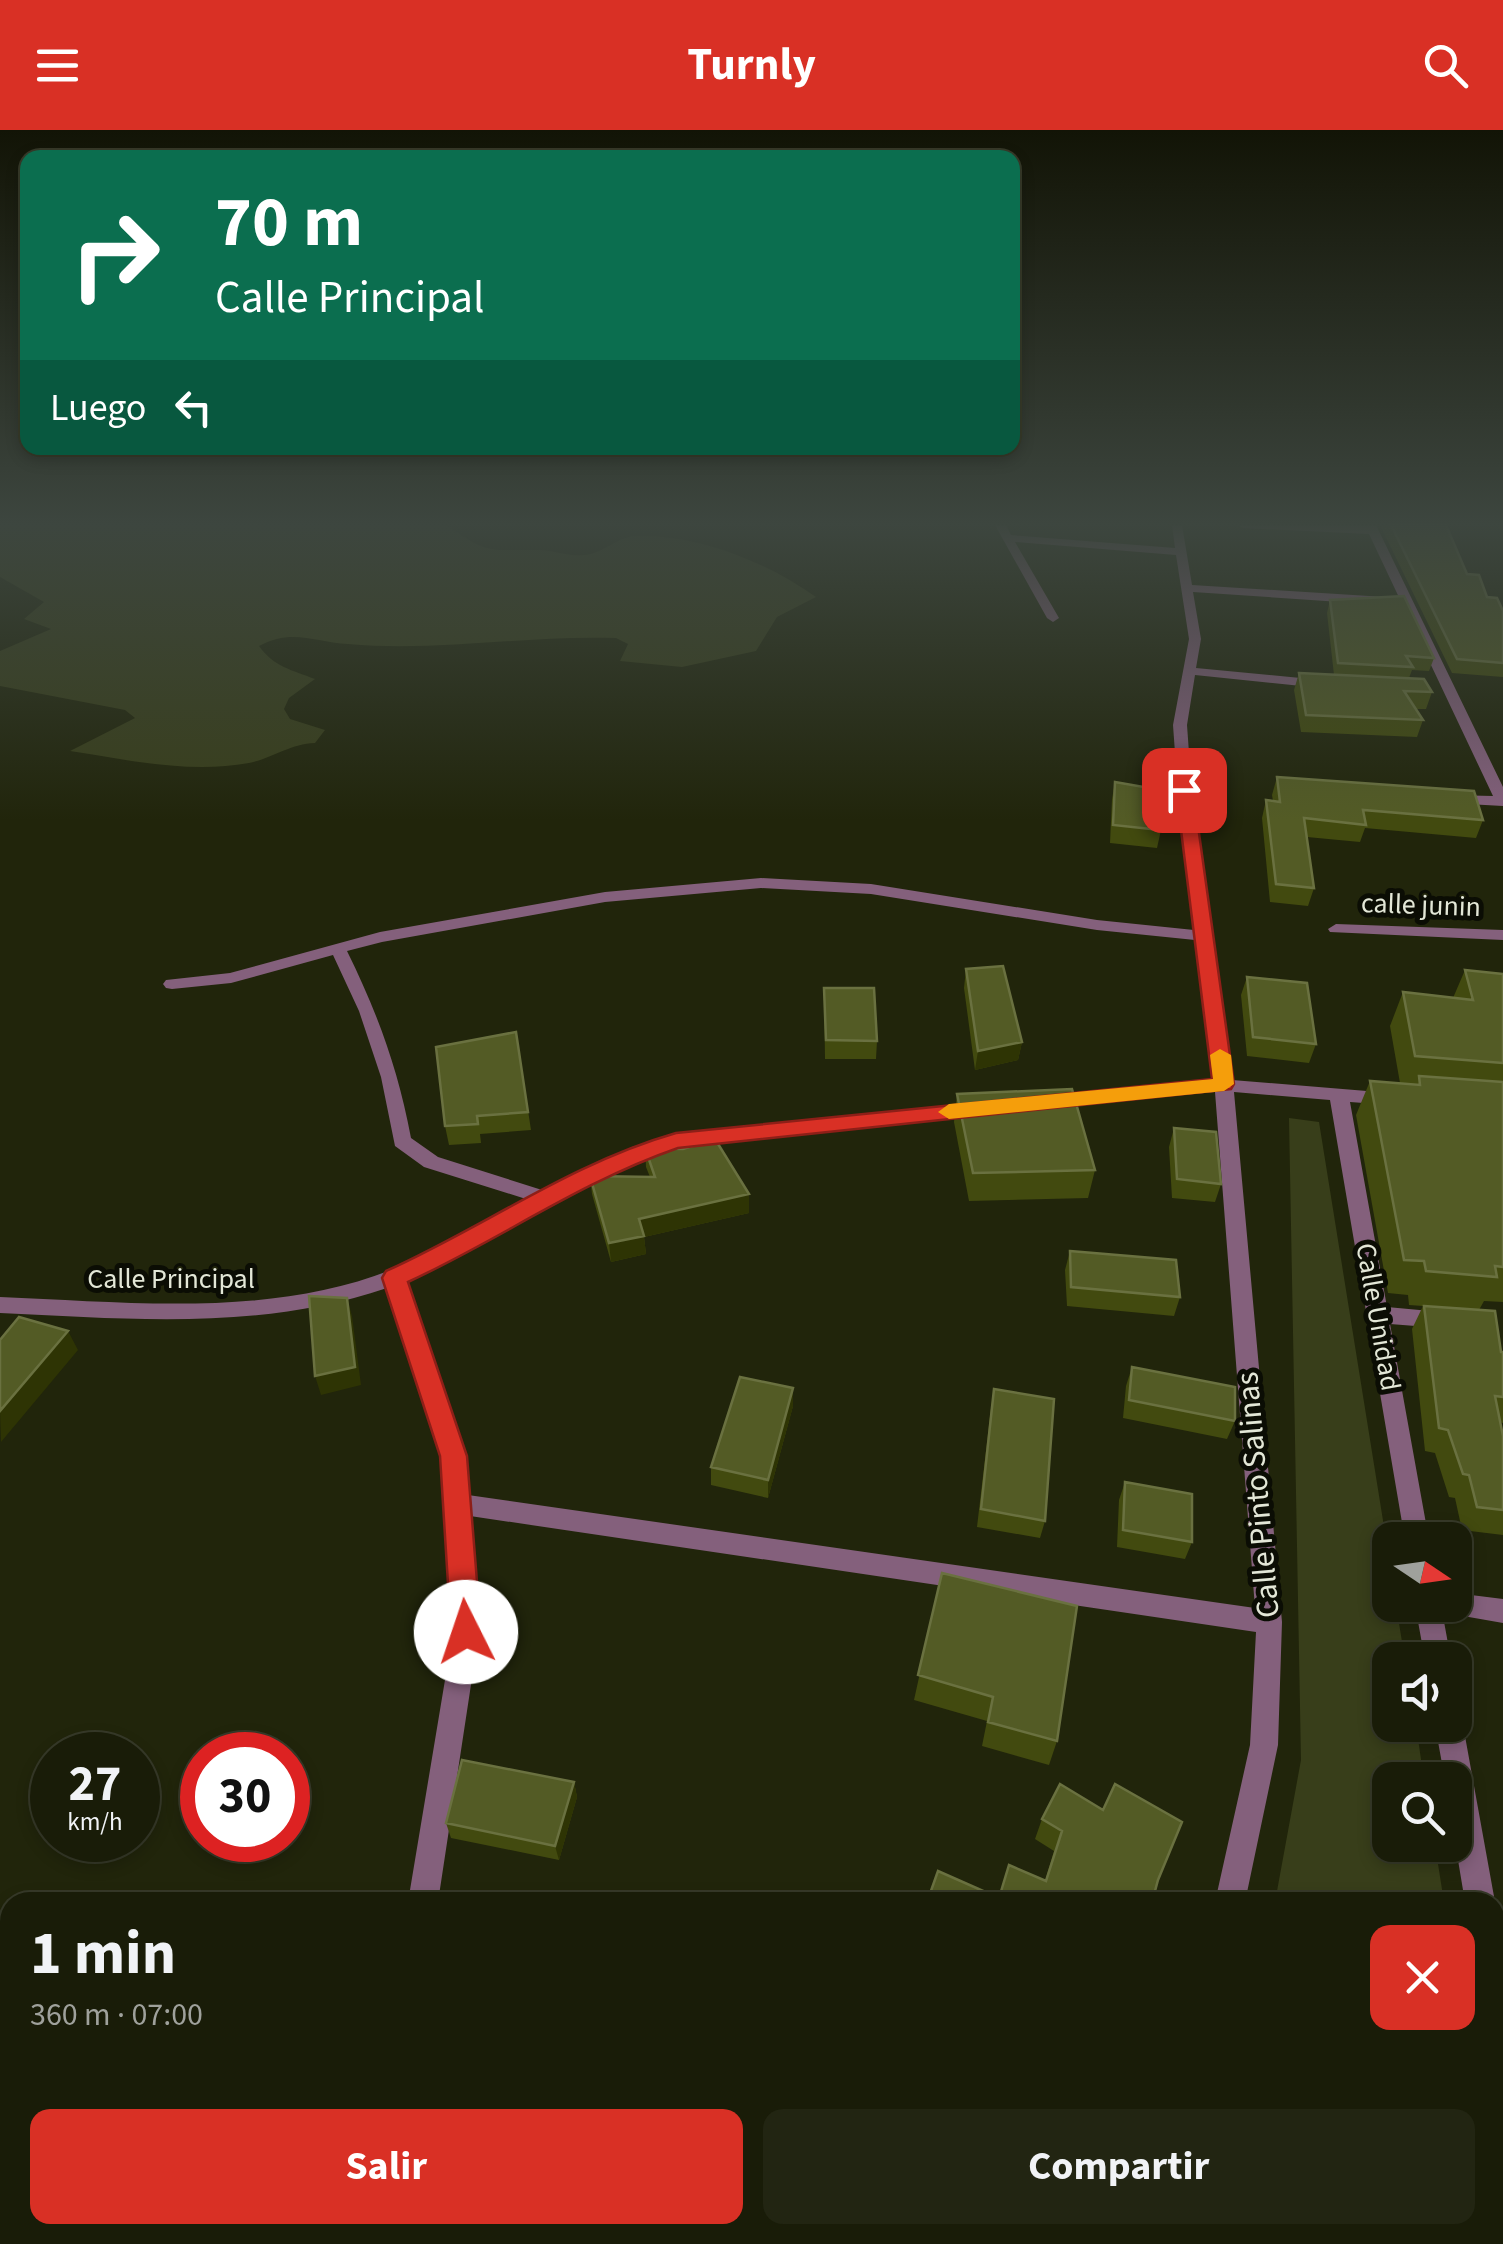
<!DOCTYPE html>
<html lang="es">
<meta charset="utf-8">
<style>
:root{--surface:#191c08;--page:#222512;--text:#f1f3f6;--muted:#9fa19c;--line:#373a29;--accent:#d93025}
body{margin:0;font-family:"Source Sans 3",sans-serif;background:var(--page);color:var(--text);height:100vh;display:flex;flex-direction:column;font-size:38px;white-space:nowrap}
*{box-sizing:border-box;margin:0}
p{font-size:32px;color:var(--muted)}
.icon{flex:none;width:55px;height:55px;fill:none;stroke:currentColor;stroke-width:2;stroke-linecap:round;stroke-linejoin:round}
.map{position:relative;flex:1;overflow:hidden}
.side{position:absolute;left:0px;top:1762px;width:1505px;height:352px;display:flex;flex-direction:column;background:var(--surface);border-radius:30px 30px 0 0;box-shadow:0 5px 15px #0003,0 0 0 2px var(--line)}
.side>*{flex:none}
.hud{position:absolute;left:20px;top:20px;width:1000px;height:305px;border-radius:20px;box-shadow:0 5px 15px #0003,0 0 0 2px var(--line);background:#0b6e4f;color:#fff;overflow:hidden}
.needle{width:65px;rotate:103deg}
.buttons{position:absolute;left:1372px;top:1392px;display:grid;gap:20px}
.buttons a{display:grid;place-items:center;width:100px;height:100px;border-radius:20px;background:var(--surface);box-shadow:0 5px 15px #0003,0 0 0 2px var(--line);font-size:50px}
.speed{position:absolute;left:30px;top:1602px;display:flex;gap:20px;font-size:50px;font-weight:700;text-align:center}
.speed>*{display:grid;place-content:center;width:130px;height:130px;border-radius:50%;background:var(--surface);box-shadow:0 5px 15px #0003,0 0 0 2px var(--line);line-height:1}
.speed small{font-size:25px;font-weight:400}
.speed .limit{border:15px solid #d22;background:#fff;color:#111}
.pin{position:absolute;display:grid;place-items:center;width:85px;height:85px;color:#fff;margin:-42px;border-radius:20px;box-shadow:0 5px 15px #0006}
.me{position:absolute;width:110px;margin:-55px;rotate:356deg;stroke-linejoin:round;filter:drop-shadow(0 0 8px #0008)}
.turn{display:flex;align-items:center;gap:35px;height:210px;padding:0 30px;font-size:45px}
.turn .icon{width:130px;height:130px;stroke-width:2.5}
.turn b{display:block;font-size:70px;line-height:85px}
.then{display:flex;align-items:center;height:95px;padding:0 30px;background:#0003;gap:20px;font-size:38px}
.round{display:grid;place-items:center;flex:none;width:105px;height:105px;border-radius:20px;background:var(--page)}
.headline{display:flex;align-items:center;justify-content:space-between;height:170px;padding:0 30px}
h1{font-size:60px;font-weight:700;line-height:75px}
.primary-button{display:flex;gap:20px;margin-top:auto;padding:20px 30px}
.primary-button a{flex:1;height:115px;border-radius:20px;background:var(--accent);color:#fff;font-size:40px;font-weight:700;line-height:115px;text-align:center}
.primary-button a+a{background:var(--page);color:var(--text)}
header{display:flex;justify-content:space-between;align-items:center;height:130px;padding:0 30px;background:var(--accent);color:#fff;font-size:45px;font-weight:700}
.map>svg:first-child{display:block}
.green{fill:#383e1a}
.lines{fill:none;stroke-linecap:round;stroke-linejoin:round}
.street{fill:#84607c;fill-rule:evenodd}
.wall{fill:#424a0f}
.shaded-wall{fill:#2e3404}
.building{fill:#535b25;stroke:#6a7140;stroke-width:2.5}
.route{fill:#d93025;stroke:#8d1f18;stroke-width:2.5}
.slow{fill:#f59e0b}
.labels{text-anchor:middle;dominant-baseline:central;stroke-width:10;stroke-linejoin:round;paint-order:stroke}
.street-label{font-size:28px;fill:#e3e7d7;stroke:#0b0d04}
.near-street-label{font-size:32px;fill:#e3e7d7;stroke:#0b0d04}
</style>
<header><svg class="icon" aria-label="menu" viewBox="0 0 24 24"><path d="M4 6h16M4 12h16M4 18h16"/></svg>Turnly<svg class="icon" aria-label="search" viewBox="0 0 24 24"><circle cx="10" cy="10" r="6"/><path d="M15 15l6 6"/></svg></header>
<div class="map">
<svg width="1503" height="2114" viewBox="0 0 1503 2114">
<rect width="100%" height="100%" fill="#21250b"/>
<path class="green" d="M0 395H446C491 426 488 419 539 420 554 420 569 427 585 425 604 423 616 407 636 406 697 404 765 431 816 467L777 487 756 521 682 537 620 531 628 514 616 508C526 505 437 522 348 514 314 512 292 498 259 516 274 537 292 540 315 549L289 568 284 579 290 589 325 600 315 613C290 614 273 628 249 633 190 644 128 630 70 621L135 588 125 580 0 556V521L51 499 24 489 44 472 0 447Z
M1289 988 1319 992 1390 1434V1475H1396L1405 1530H1390V1595H1416L1424 1650H1390V1715H1435L1444 1772H1275L1301 1630Z
M1495 2091 1499 2114H1263L1255 2105H1495Z"/>
<g class="lines">
<path class="street" d="M995 395H1006L1011 405 1175 418 1172 395H1182L1192 455 1385 467 1391 471 1385 475 1193 462 1201 509 1196 538 1321 550 1328 554 1321 558 1195 545 1187 595 1194 692 1211 802 1214 806 1212 810 1232 950 1391 963 1400 969 1391 975 1350 972 1387 1177 1441 1182 1449 1184 1452 1190 1449 1196 1441 1198 1390 1194 1429 1410H1405L1330 970 1234 962 1282 1492 1278 1615 1245 1772H1215L1250 1615 1256 1502 470 1386 479 1502 438 1772H408L453 1502 441 1326 387 1158C261 1201 130 1189 0 1183V1167C129 1172 268 1188 391 1140 439 1121 482 1094 526 1069L424 1037 395 1016 381 947 359 881 333 825 231 853 172 859 166 858 163 854 166 850 230 843 380 802 605 762 761 748 871 754 1097 790 1194 800 1180 692 1173 595 1189 509 1176 425 1015 412 1059 488 1053 492 1047 488ZM761 758 871 764 1097 800 1195 810 1214 950 1052 965 1043 971 1052 977 1215 962 1255 1478 468 1365 465 1326 406 1151 475 1117 610 1041 678 1017 733 1009 978 985 987 979 978 973 691 1001 632 1017 542 1060 438 1027 411 1008C398 939 378 884 347 821L382 812 605 772Z
M1238 395H1376L1503 657V676L1449 673 1442 669 1449 665 1493 666 1369 404 1243 398Z
M1336 794 1503 800V810L1330 802 1328 799Z
M1455 1463 1503 1469V1493L1446 1483 1442 1475H1455Z
M1415 1475H1441L1451 1530H1425Z
M1455 1584 1463 1595 1495 1772H1465L1455 1712V1650H1445L1435 1595H1455Z
M1495 1842 1503 1846V1919L1495 1916Z
M317 2105H351L348 2114H314Z
M1143 2105H1198L1201 2114H1141Z"/>
</g>
<path class="wall" d="M1380 395H1446L1467 444 1487 467 1503 481V547L1452 543Z
M1330 470 1434 528 1429 541 1412 540 1409 548 1432 562 1426 579H1416L1423 590 1417 607 1301 602 1294 560 1299 543 1334 545 1327 483Z
M1277 647 1483 690 1476 708 1365 698 1360 712 1307 707 1314 758 1308 776 1270 772 1262 688 1266 670 1273 671 1272 665Z
M1115 652 1161 700 1157 718 1110 713 1112 669Z
M966 839 1022 912 1018 930 975 940 964 858Z
M1465 840 1503 844V1172L1484 1171 1479 1180 1501 1222H1503V1293L1500 1292 1503 1306V1405L1462 1400 1455 1368 1449 1367 1435 1323 1425 1321 1412 1199 1423 1176 1409 1175 1408 1165 1388 1163 1356 985 1370 951 1400 953 1390 896 1403 862 1453 868Z
M1247 847 1316 914 1309 933 1247 926 1241 865Z
M824 858 877 911 876 929H825Z
M516 902 531 1000 480 1004 481 1013 449 1015 445 996Z
M957 964 1095 1040 1088 1068 969 1071 954 992Z
M1174 998 1221 1054 1215 1072 1172 1068 1169 1017Z
M645 1018 749 1083 644 1107 646 1124 611 1132 592 1064 590 1046 650 1047 646 1037Z
M1070 1121 1180 1167 1174 1186 1067 1176 1065 1140Z
M1132 1237 1235 1291 1227 1309 1123 1288 1126 1256Z
M994 1259 1045 1391 1040 1408 977 1397 991 1278Z
M793 1276 768 1368 711 1355V1337Z
M1125 1352 1192 1412 1185 1429 1117 1417 1119 1370Z
M942 1443 1057 1611 1049 1635 982 1616 987 1591 914 1570Z
M574 1652 577 1667 559 1730 451 1708 446 1693Z
M1042 1689 1158 1750 1152 1772H927L999 1768 1045 1751 1054 1721 1035 1709Z"/>
<path class="shaded-wall" d="M1022 912 1018 930 975 940 978 921Z
M749 1064V1083L644 1107 646 1124 611 1132 609 1113 639 1089Z
M347 1168 352 1186 361 1255 321 1265 315 1246Z
M68 1201 78 1220 1 1312 0 1281Z
M793 1258V1276L768 1368V1350Z
M574 1652 577 1667 559 1730 555 1716Z
M480 2105H489L486 2114H477Z"/>
<path class="building" d="M1391 395H1446L1467 444 1479 445 1487 467 1497 468 1503 481V533L1457 529Z
M1404 466 1434 528 1406 526 1413 537 1338 533 1330 470Z
M1299 543 1424 549 1432 562 1404 561 1423 590 1306 585Z
M1277 647 1474 661 1483 690 1363 680 1366 695 1304 688 1314 758 1276 754 1266 670 1280 672Z
M1115 652 1161 660V700L1113 695Z
M1003 836 1022 912 978 921 966 839Z
M1465 840 1503 844V933L1415 926 1403 862 1473 870Z
M1247 847 1307 853 1316 914 1253 907Z
M824 858H874L877 911 826 910Z
M516 902 528 982 477 986 478 994 445 996 436 917Z
M1419 946 1503 952V1137L1495 1136 1497 1147 1426 1141 1424 1131 1404 1130 1370 951 1420 955Z
M1072 959 1095 1040 973 1043 957 964Z
M1174 998 1216 1002 1221 1054 1177 1049Z
M715 1009 749 1064 639 1089 644 1106 609 1113 590 1046 655 1047 645 1018 683 1019Z
M1070 1121 1176 1130 1180 1167 1071 1157Z
M309 1166 347 1168 355 1237 315 1246Z
M1424 1176 1495 1181 1501 1222H1503V1267L1495 1266 1503 1306V1380L1477 1377 1469 1345 1463 1344 1448 1300 1439 1298Z
M19 1187 68 1201 0 1281V1210Z
M1132 1237 1235 1257V1291L1129 1270Z
M740 1247 793 1258 768 1350 711 1337Z
M994 1259 1054 1269 1045 1391 981 1379Z
M1125 1352 1192 1364V1412L1123 1400Z
M942 1443 1077 1476 1057 1611 988 1592 993 1567 918 1545Z
M462 1630 574 1652 555 1716 446 1693Z
M1060 1654 1103 1680 1115 1654 1182 1692 1158 1750 1152 1772H927L938 1741 999 1768 1009 1735 1046 1751 1062 1701 1042 1689Z
M343 2105H480L477 2114H351L337 2109Z
M892 2105H1042L1056 2114H888Z"/>
<linearGradient id="sky" x2="0" y2="1"><stop stop-color="#121406"/><stop offset="0.57" stop-color="#3d463f"/><stop offset="1" stop-color="#3d463f" stop-opacity="0"/></linearGradient>
<rect width="1503" height="691" fill="url(#sky)"/>
<path class="route" d="M1184 655 1193 660 1234 954 1231 959 678 1018C580 1052 501 1109 408 1152L467 1326 481 1502 477 1512 466 1516 455 1512 451 1502 440 1326 382 1148 386 1141C484 1097 571 1033 676 1003L1212 949 1176 660Z"/>
<path class="slow" d="M1220 919 1231 925 1234 954 1224 961 949 989 938 982 949 974 1213 949 1210 925Z"/>
<g class="labels">
<g class="street-label">
<text transform="translate(1421 775) rotate(2)">calle junin</text>
<text x="171" y="1149">Calle Principal</text>
<text transform="translate(1378 1187) rotate(80)">Calle Unidad</text>
</g>
<g class="near-street-label">
<text transform="translate(1258 1365) rotate(-95)">Calle Pinto Salinas</text>
</g>
</g>
</svg>
<div class="buttons">
<a><svg class="needle" viewBox="-14 -14 28 28"><path d="M0-13l5 13h-10z" fill="#e53935"/><path d="M0 13l5-13h-10z" fill="#9fa19c"/></svg></a>
<a><svg class="icon" aria-label="sound" viewBox="0 0 24 24"><path d="M4 9h4l5-4v14l-5-4H4zM17 9q2 3 0 6"/></svg></a>
<a><svg class="icon" aria-label="search" viewBox="0 0 24 24"><circle cx="10" cy="10" r="6"/><path d="M15 15l6 6"/></svg></a>
</div>
<div class="speed"><div>27<small>km/h</small></div><div class="limit">30</div></div>
<div class="pin" style="left:1184px;top:660px;background:#d93025"><svg class="icon" aria-label="arrive" viewBox="0 0 24 24"><path d="M6 21V4h12l-3 4 3 4H6"/></svg></div>
<svg class="me" style="left:466px;top:1502px" viewBox="-20 -20 40 40"><circle r="19" fill="#fff"/><path d="M0-13L10 11 0 6-10 11z" fill="#d93025"/></svg>
<div class="hud">
<div class="turn"><svg class="icon" aria-label="right" viewBox="0 0 24 24"><path d="M7 20v-9h11M14 6l5 5-5 5"/></svg><div><b>70 m</b>Calle Principal</div></div>
<div class="then">Luego<svg class="icon" aria-label="left" viewBox="0 0 24 24"><path d="M17 20v-9H6M10 6l-5 5 5 5"/></svg></div>
</div>
<section class="side">
<div class="headline"><div><h1>1 min</h1><p>360 m · 07:00</p></div><a class="round" style="background:#d93025;color:#fff"><svg class="icon" aria-label="close" viewBox="0 0 24 24"><path d="M6 6l12 12M18 6L6 18"/></svg></a></div>
<div class="primary-button"><a>Salir</a><a>Compartir</a></div>
</section>
</div>
